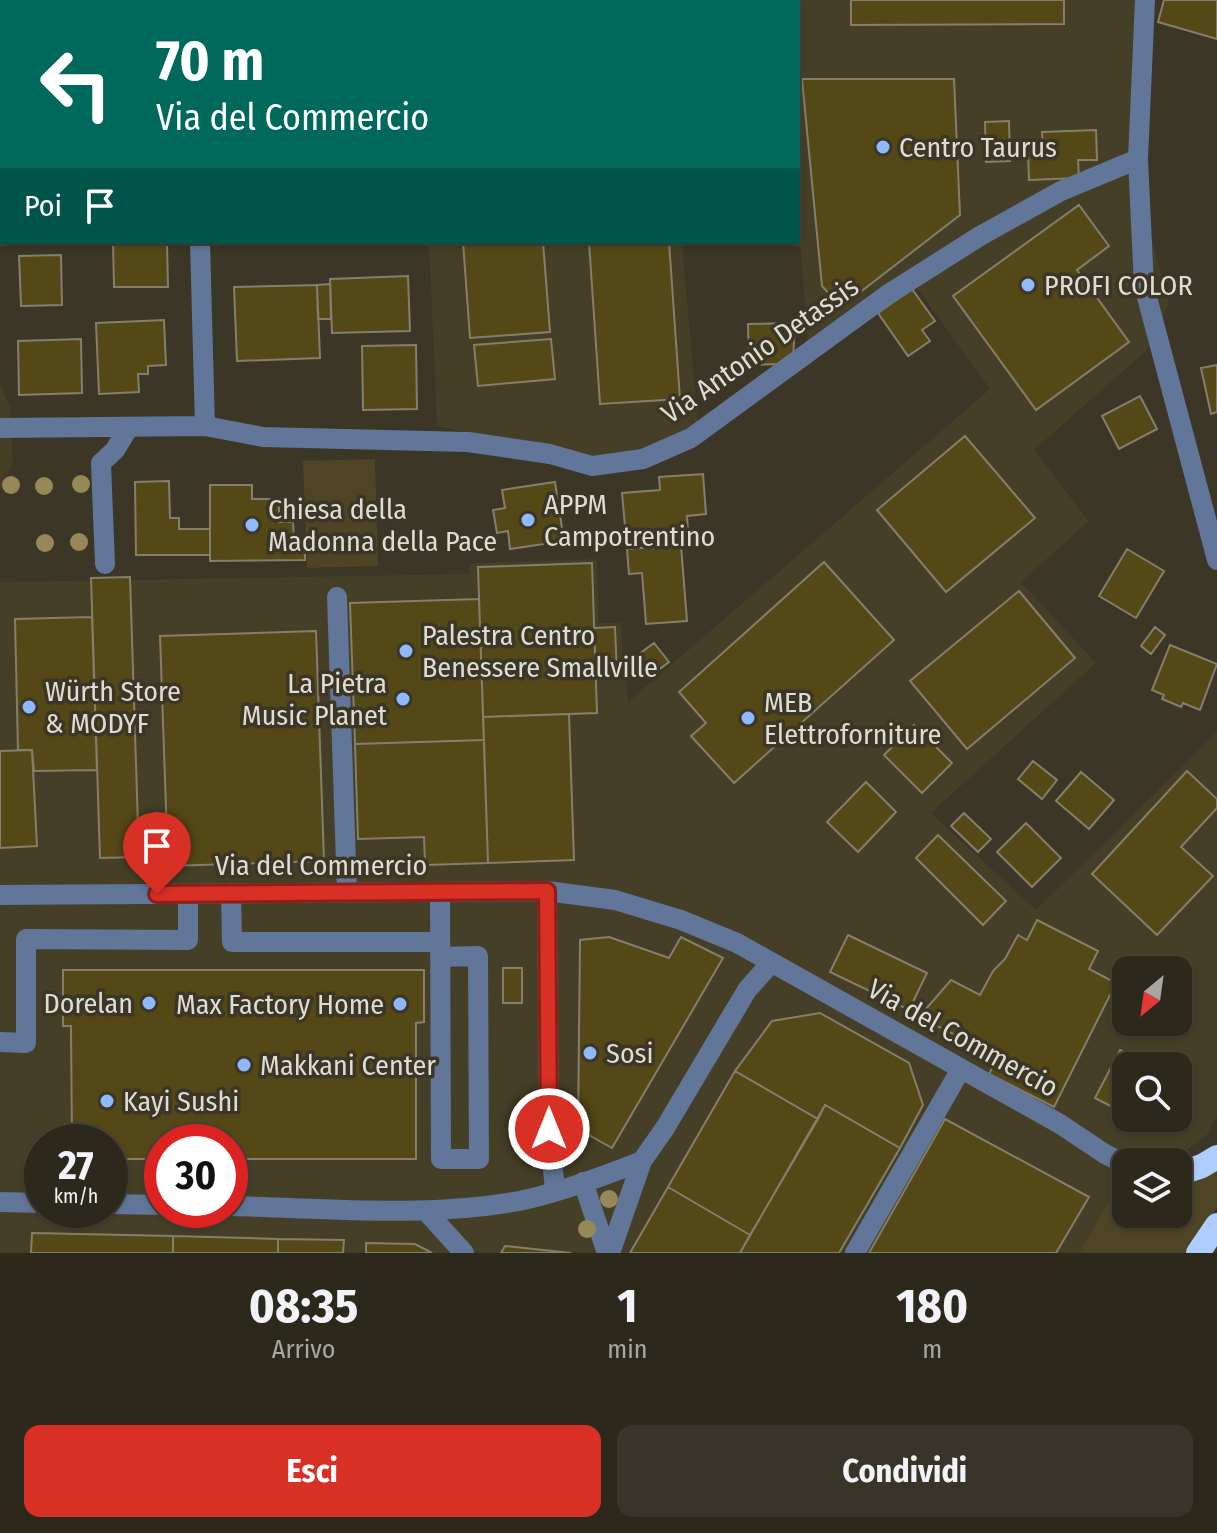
<!DOCTYPE html>
<html lang="it">
<meta charset="utf-8">
<style>
:root{--surface:#2c281c;--page:#383429;--text:#f1f3f6;--muted:#a6a6a3;--line:#48443b;--accent:#d93025}
body{margin:0;font-family:"Fira Sans Condensed",sans-serif;background:var(--page);color:var(--text);height:100vh;display:flex;flex-direction:column;font-size:30px;white-space:nowrap}
*{box-sizing:border-box;margin:0}
p{font-size:26px;color:var(--muted)}
.icon{flex:none;width:44px;height:44px;fill:none;stroke:currentColor;stroke-width:2;stroke-linecap:round;stroke-linejoin:round}
.map{position:relative;height:1253px;overflow:hidden}
.sheet{display:flex;flex-direction:column;background:var(--surface);flex:1}
.sheet>*{flex:none}
.top-card{position:absolute;left:0px;top:0px;width:800px;height:244px;box-shadow:0 2px 6px #0004,0 0 0 2px var(--line);background:#00695c;color:#fff;overflow:hidden}
.needle{width:52px;rotate:209deg}
.tools{position:absolute;left:1112px;top:956px;display:grid;gap:16px}
.tools a{display:grid;place-items:center;width:80px;height:80px;border-radius:16px;background:var(--surface);box-shadow:0 2px 6px #0004,0 0 0 2px var(--line);font-size:40px}
.speed{position:absolute;left:24px;top:1124px;display:flex;gap:16px;font-size:40px;font-weight:700;text-align:center}
.speed>*{display:grid;place-content:center;width:104px;height:104px;border-radius:50%;background:var(--surface);box-shadow:0 2px 6px #0004,0 0 0 2px var(--line);line-height:1}
.speed small{font-size:20px;font-weight:400}
.speed .limit{border:12px solid #d22;background:#fff;color:#111}
.pin{position:absolute;display:grid;place-items:center;width:68px;height:68px;color:#fff;margin:-82px -34px;border-radius:50% 50% 50% 0;rotate:-45deg;box-shadow:0 0 8px #0007}
.pin .icon{rotate:45deg}
.me{position:absolute;width:88px;margin:-44px;rotate:0deg;stroke-linejoin:round;filter:drop-shadow(0 0 6px #0008)}
.turn{display:flex;align-items:center;gap:28px;height:168px;padding:0 24px;font-size:36px}
.turn .icon{width:104px;height:104px;stroke-width:2.5}
.turn b{display:block;font-size:56px;line-height:68px}
.then{display:flex;align-items:center;height:76px;padding:0 24px;background:#0003;gap:16px;font-size:30px}
.eta{display:flex;justify-content:space-evenly;align-items:center;height:136px;text-align:center}
.eta b{font-size:48px;font-weight:700;line-height:56px}
.action{display:flex;gap:16px;margin-top:auto;padding:16px 24px}
.action a{flex:1;height:92px;border-radius:16px;background:var(--accent);color:#fff;font-size:32px;font-weight:700;line-height:92px;text-align:center}
.action a+a{background:var(--page);color:var(--text)}
.map>svg:first-child{display:block}
.built{fill:#453f27;fill-rule:evenodd}
.green{fill:#4e4527}
.building{fill:#544817;stroke:#847f6d;stroke-width:2}
.lines{fill:none;stroke-linecap:round;stroke-linejoin:round}
.minor{stroke:#617698;stroke-width:20}
.highway{stroke:#aecdfe;stroke-width:24}
.tree{fill:#968858}
.route-casing{stroke:#8d1f18;stroke-width:20}
.route{stroke:#d93025;stroke-width:14}
.poi-dot{fill:#8fb8fd;stroke:#3b3626;stroke-width:3}
.labels{text-anchor:middle;dominant-baseline:central;stroke-width:7;stroke-linejoin:round;paint-order:stroke}
.poi-label{font-size:28px;fill:#dfddd3;stroke:#3b3626;text-anchor:start}
.street-label{font-size:28px;fill:#dfddd3;stroke:#3b3626}
</style>
<div class="map">
<svg width="1217" height="1253" viewBox="0 0 1217 1253">
<rect width="100%" height="100%" fill="#3b3626"/>
<path class="built" d="M419 0H1153L1145 213 1169 304 1147 350 1034 450 1089 521 1021 582 1096 663 931 813 1036 910 1217 732V1116L1207 1135 1186 1151 1163 1155 1137 1151 1079 1253H0V582L470 574V563L597 559 599 623H621L628 702 990 389 906 273 808 345 800 243 749 242H798V2ZM1126 970H1178V1022H1126ZM1126 1066H1178V1118H1126ZM42 1142H110V1210H42ZM162 1142H230V1210H162Z
M429 242H682L698 424 640 452 581 456 437 426Z
M0 384 10 407 13 463 0 489Z"/>
<path class="green" d="M375 459 378 566 307 568 303 461Z
M1217 1171V1208L1187 1253H1079L1124 1174 1126 1175V1214H1178V1185Z"/>
<path class="building" d="M851 0H1064V24L851 25Z
M1164 0H1217V39L1158 22Z
M802 79H954L960 215 841 307 822 286Z
M1009 121 1010 161 986 162 985 122Z
M1096 130 1097 160H1078L1079 178 1029 180 1028 153 1043 152 1042 132Z
M1079 205 1109 246 1077 270 1129 342 1036 410 953 296Z
M113 242H167L168 287H114Z
M463 242H543L550 332 470 338Z
M589 242H669L680 399 600 404Z
M61 255 62 305 21 306 19 256Z
M408 276 410 331 332 333 330 279Z
M330 284 331 319H318L317 285Z
M317 285 320 358 237 361 234 287Z
M912 289 935 321 922 330 930 341 908 356 878 313Z
M164 320 166 365 148 366V374H138L139 392 99 394 96 323Z
M795 323 793 360 783 364 749 365 748 324Z
M81 339 82 393 19 395 18 341Z
M551 339 555 379 478 386 474 345Z
M416 345 417 409 363 410 362 346Z
M1217 365V412L1211 414 1201 368Z
M1140 396 1157 429 1119 449 1102 416Z
M965 436 1035 518 946 592 877 510Z
M703 474 706 514 687 516 689 545 627 549 622 493 660 490 659 477Z
M169 481 170 518H179V529H210V555H136L135 482Z
M555 482 564 541 510 549 508 531 497 533 493 510 505 508 502 490Z
M210 485H252V499H279V522H293L294 541H305V560L210 561Z
M681 545 687 621 646 624 642 573 629 574 627 549Z
M1127 549 1164 571 1136 618 1099 596Z
M824 562 894 640 734 783 691 736 706 723 679 692Z
M592 563 597 713 483 717 478 567Z
M130 577 139 857 100 858 91 578Z
M1019 591 1075 658 967 749 910 681Z
M479 599 484 740 355 744 350 603Z
M92 617 97 770 34 771 32 750H18L15 619Z
M615 627 617 674H596L594 628Z
M1155 627 1165 635 1151 654 1141 646Z
M316 631 324 861 168 866 160 636Z
M654 643 669 662 653 674 638 655Z
M1170 645 1217 664 1200 710 1183 703 1181 707 1162 699 1164 695 1152 690Z
M569 714 574 860 488 863 483 717Z
M914 725 952 763 922 793 884 755Z
M484 740 488 863 425 865 424 837 358 839 355 744Z
M32 750 37 846 0 848V751Z
M1033 761 1057 780 1042 799 1018 779Z
M1187 771 1217 799V808L1181 847 1213 876 1157 935 1092 874Z
M1081 772 1114 800 1089 829 1056 801Z
M866 782 896 812 858 852 827 822Z
M964 813 991 839 978 852 951 826Z
M1026 823 1061 858 1032 887 997 852Z
M938 835 1006 901 983 925 916 858Z
M1037 920 1098 951 1089 969 1116 983 1054 1107 989 1074 998 1056 919 1017 951 980 980 995 993 971 1005 959 1018 935 1027 940Z
M848 935 927 973 909 1010 830 972Z
M609 937 669 958 681 937 723 958 612 1148 578 1129 580 940Z
M503 968H522V1003H503Z
M63 970H424V1022L416 1023V1159H230V1142H162V1159H110V1142H72L71 1026H63Z
M820 1013 909 1063 923 1105 900 1148 825 1105 818 1119 735 1071 772 1021Z
M1120 1050 1151 1066H1126V1114L1095 1098Z
M735 1071 818 1119 750 1235 668 1187Z
M825 1105 900 1148 839 1253H740Z
M945 1119 1089 1197 1056 1253H869Z
M668 1187 750 1235 740 1253H630Z
M32 1233 173 1236V1253H31Z
M173 1236 278 1239V1253H173Z
M278 1239 344 1240 343 1253H278Z
M366 1243 415 1244 432 1253H366Z
M505 1246 571 1253H501Z"/>
<g class="lines">
<path class="minor" d="M192 0V2
M1145 0 1138 159 1144 286 1217 560
M200 242 205 426
M0 428 205 426 263 437 468 442 550 454 592 466 643 459 691 438 887 295 980 236 1061 191 1138 159
M105 564 101 463 115 450 129 427
M337 597 347 893
M547 891 549 1129 555 1190
M231 893 232 942H440
M440 893 441 1159H479L478 956 440 957
M0 895 547 891 615 900 681 920 737 943 1060 1124 1105 1154 1125 1164
M0 1042 26 1043V939L188 940V894
M583 1182 607 1253
M0 1202 42 1203
M110 1204 162 1205
M230 1206C325 1208 425 1218 519 1201 559 1193 604 1176 642 1161
M426 1211 464 1253
M610 1253 642 1161 665 1128 747 990 771 963
M855 1253 961 1069"/>
<path class="highway" d="M1125 1164H1126
M1178 1174 1202 1166 1217 1157
M1198 1253 1217 1225"/>
</g>
<g class="tree">
<circle cx="81" cy="484" r="9"/>
<circle cx="11" cy="485" r="9"/>
<circle cx="44" cy="486" r="9"/>
<circle cx="79" cy="542" r="9"/>
<circle cx="45" cy="543" r="9"/>
<circle cx="609" cy="1199" r="9"/>
<circle cx="587" cy="1229" r="9"/>
</g>
<g class="lines">
<g class="route-casing">
<path id="route" d="M157 894 547 891 549 1129"/>
</g>
<use href="#route" class="route"/>
</g>
<g class="poi-dot">
<circle cx="883" cy="147" r="8"/>
<circle cx="1028" cy="285" r="8"/>
<circle cx="528" cy="520" r="8"/>
<circle cx="252" cy="525" r="8"/>
<circle cx="406" cy="651" r="8"/>
<circle cx="403" cy="699" r="8"/>
<circle cx="29" cy="707" r="8"/>
<circle cx="748" cy="718" r="8"/>
<circle cx="149" cy="1003" r="8"/>
<circle cx="400" cy="1004" r="8"/>
<circle cx="590" cy="1053" r="8"/>
<circle cx="244" cy="1065" r="8"/>
<circle cx="107" cy="1101" r="8"/>
</g>
<g class="labels">
<g class="poi-label">
<text x="899" y="147">Centro Taurus</text>
<text x="1044" y="285">PROFI COLOR</text>
<text x="544" y="504">APPM<tspan x="544" dy="32">Campotrentino</tspan></text>
<text x="268" y="509">Chiesa della<tspan x="268" dy="32">Madonna della Pace</tspan></text>
<text x="422" y="635">Palestra Centro<tspan x="422" dy="32">Benessere Smallville</tspan></text>
<text x="387" y="683" text-anchor="end">La Pietra<tspan x="387" dy="32">Music Planet</tspan></text>
<text x="45" y="691">Würth Store<tspan x="45" dy="32">&amp; MODYF</tspan></text>
<text x="764" y="702">MEB<tspan x="764" dy="32">Elettroforniture</tspan></text>
<text x="133" y="1003" text-anchor="end">Dorelan</text>
<text x="384" y="1004" text-anchor="end">Max Factory Home</text>
<text x="606" y="1053">Sosi</text>
<text x="260" y="1065">Makkani Center</text>
<text x="123" y="1101">Kayi Sushi</text>
</g>
<g class="street-label">
<text transform="translate(760 350) rotate(-35)">Via Antonio Detassis</text>
<text x="321" y="865">Via del Commercio</text>
<text transform="translate(963 1038) rotate(29)">Via del Commercio</text>
</g>
</g>
</svg>
<div class="tools">
<a><svg class="needle" viewBox="-14 -14 28 28"><path d="M0-13l5 13h-10z" fill="#e53935"/><path d="M0 13l5-13h-10z" fill="#a6a6a3"/></svg></a>
<a><svg class="icon" aria-label="search" viewBox="0 0 24 24"><circle cx="10" cy="10" r="6"/><path d="M15 15l6 6"/></svg></a>
<a><svg class="icon" aria-label="layers" viewBox="0 0 24 24"><path d="M12 4l9 5-9 5-9-5zM3 14l9 5 9-5"/></svg></a>
</div>
<div class="speed"><div>27<small>km/h</small></div><div class="limit">30</div></div>
<div class="pin" style="left:157px;top:894px;background:#d93025"><svg class="icon" aria-label="arrive" viewBox="0 0 24 24"><path d="M6 21V4h12l-3 4 3 4H6"/></svg></div>
<svg class="me" style="left:549px;top:1129px" viewBox="-20 -20 40 40"><circle r="17" fill="#d93025" stroke="#fff" stroke-width="3"/><path d="M0-11L8 9 0 5-8 9z" fill="#fff"/></svg>
<div class="top-card">
<div class="turn"><svg class="icon" aria-label="left" viewBox="0 0 24 24"><path d="M17 20v-9H6M10 6l-5 5 5 5"/></svg><div><b>70 m</b>Via del Commercio</div></div>
<div class="then">Poi<svg class="icon" aria-label="arrive" viewBox="0 0 24 24"><path d="M6 21V4h12l-3 4 3 4H6"/></svg></div>
</div>
</div>
<section class="sheet">
<div class="eta">
<div><b>08:35</b><p>Arrivo</p></div>
<div><b>1</b><p>min</p></div>
<div><b>180</b><p>m</p></div>
</div>
<div class="action"><a>Esci</a><a>Condividi</a></div>
</section>
